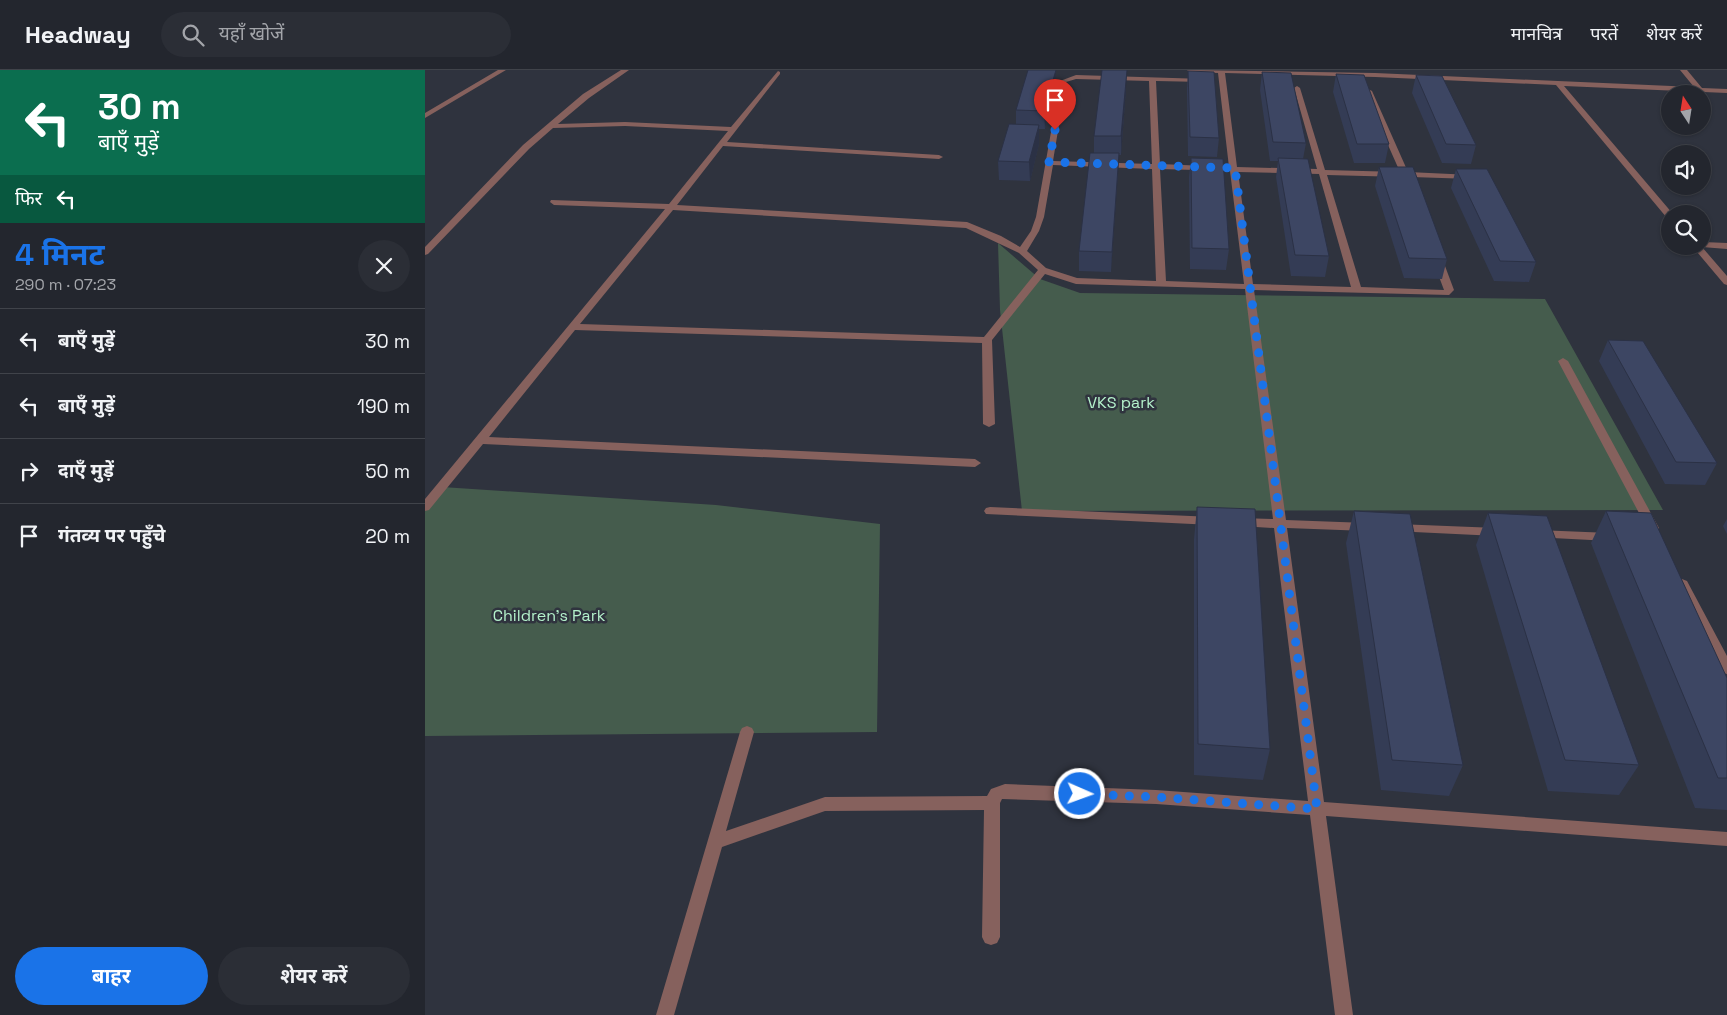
<!DOCTYPE html>
<html lang="hi">
<meta charset="utf-8">
<style>
:root{--surface:#23262e;--page:#2b2e36;--text:#f1f3f6;--muted:#a3a5aa;--line:#40434a;--accent:#1a73e8}
body{margin:0;font-family:"Space Grotesk","Noto Sans Devanagari",sans-serif;background:var(--page);color:var(--text);height:100vh;display:flex;flex-direction:column;font-size:19px;white-space:nowrap}
*{box-sizing:border-box;margin:0}
p{font-size:16px;color:var(--muted)}
.icon{flex:none;width:28px;height:28px;fill:none;stroke:currentColor;stroke-width:2;stroke-linecap:round;stroke-linejoin:round}
.map{position:relative;flex:1;overflow:hidden}
.panel{display:flex;flex-direction:column;background:var(--surface);width:425px}
.panel>*{flex:none}
.top-card{background:#0b6e4f;color:#fff;overflow:hidden}
.needle{width:32px;rotate:348deg}
.tools{position:absolute;left:1236px;top:15px;display:grid;gap:10px}
.tools a{display:grid;place-items:center;width:50px;height:50px;border-radius:50%;background:var(--surface);box-shadow:0 1px 4px #0004,0 0 0 1px var(--line);font-size:25px}
.pin{position:absolute;display:grid;place-items:center;width:42px;height:42px;color:#fff;margin:-51px -21px;border-radius:50% 50% 50% 0;rotate:-45deg;box-shadow:0 0 5px #0007}
.pin .icon{rotate:45deg}
.me{position:absolute;width:55px;margin:-28px;rotate:92deg;stroke-linejoin:round;filter:drop-shadow(0 0 4px #0008)}
.turn{display:flex;align-items:center;gap:18px;height:105px;padding:0 15px;font-size:22px}
.turn .icon{width:65px;height:65px;stroke-width:2.5}
.turn b{display:block;font-size:35px;line-height:42px}
.then{display:flex;align-items:center;height:48px;padding:0 15px;background:#0003;gap:10px;font-size:19px}
.round{display:grid;place-items:center;flex:none;width:52px;height:52px;border-radius:26px;background:var(--page)}
.headline{display:flex;align-items:center;justify-content:space-between;height:85px;padding:0 15px}
h1{font-size:30px;font-weight:700;line-height:38px;color:var(--accent)}
.cta{display:flex;gap:10px;margin-top:auto;padding:10px 15px}
.cta a{flex:1;height:58px;border-radius:30px;background:var(--accent);color:#fff;font-size:20px;font-weight:700;line-height:58px;text-align:center}
.cta a+a{background:var(--page);color:var(--text)}
ul{padding:0;list-style:none}
li{display:flex;align-items:center;gap:15px;height:65px;padding:0 15px;border-top:1px solid var(--line)}
li div{flex:1}
li b{display:block;font-size:19px}
li em{font-style:normal}
header{display:flex;align-items:center;gap:30px;box-sizing:border-box;height:70px;padding:0 25px;background:var(--surface);border-bottom:1px solid var(--line)}
header strong{font-size:24px}
nav{display:flex;gap:28px;margin-inline-start:auto;font-size:18px}
.search{width:350px;height:45px;background:var(--page);display:flex;align-items:center;gap:12px;box-sizing:border-box;padding:0 18px;border-radius:28px;color:var(--muted);font-size:19px}
main{display:flex;flex:1;min-height:0}
.map>svg:first-child{display:block}
.green{fill:#455c4d}
.lines{fill:none;stroke-linecap:round;stroke-linejoin:round}
.minor{fill:#86615d;fill-rule:evenodd}
.wall{fill:#343c55}
.shaded-wall{fill:#2b3145}
.building{fill:#3d4663;stroke:#2b3145}
.route{stroke:#1a73e8;stroke-width:9;stroke-dasharray:0 16.2}
.labels{text-anchor:middle;dominant-baseline:central;stroke-width:5;stroke-linejoin:round;paint-order:stroke}
.park-label{font-size:16px;fill:#b4f1cb;stroke:#2f333e}
</style>
<header>
<strong>Headway</strong>
<div class="search"><svg class="icon" aria-label="search" viewBox="0 0 24 24"><circle cx="10" cy="10" r="6"/><path d="M15 15l6 6"/></svg>यहाँ खोजें</div>
<nav><a>मानचित्र</a><a>परतें</a><a>शेयर करें</a></nav>
</header>
<main>
<section class="panel">
<div class="top-card">
<div class="turn"><svg class="icon" aria-label="left" viewBox="0 0 24 24"><path d="M17 20v-9H6M10 6l-5 5 5 5"/></svg><div><b>30 m</b>बाएँ मुड़ें</div></div>
<div class="then">फिर<svg class="icon" aria-label="left" viewBox="0 0 24 24"><path d="M17 20v-9H6M10 6l-5 5 5 5"/></svg></div>
</div>
<div class="headline"><div><h1>4 मिनट</h1><p>290 m · 07:23</p></div><a class="round"><svg class="icon" aria-label="close" viewBox="0 0 24 24"><path d="M6 6l12 12M18 6L6 18"/></svg></a></div>
<ul>
<li><svg class="icon" aria-label="left" viewBox="0 0 24 24"><path d="M17 20v-9H6M10 6l-5 5 5 5"/></svg><div><b>बाएँ मुड़ें</b></div><em>30 m</em></li>
<li><svg class="icon" aria-label="left" viewBox="0 0 24 24"><path d="M17 20v-9H6M10 6l-5 5 5 5"/></svg><div><b>बाएँ मुड़ें</b></div><em>190 m</em></li>
<li><svg class="icon" aria-label="right" viewBox="0 0 24 24"><path d="M7 20v-9h11M14 6l5 5-5 5"/></svg><div><b>दाएँ मुड़ें</b></div><em>50 m</em></li>
<li><svg class="icon" aria-label="arrive" viewBox="0 0 24 24"><path d="M6 21V4h12l-3 4 3 4H6"/></svg><div><b>गंतव्य पर पहुँचे</b></div><em>20 m</em></li>
</ul>
<div class="cta"><a>बाहर</a><a>शेयर करें</a></div>
</section>
<div class="map">
<svg width="1302" height="945" viewBox="0 0 1302 945">
<rect width="100%" height="100%" fill="#2f333e"/>
<path class="green" d="M573 173 615 209 655 223 1120 229 1238 440 597 441 575 240Z
M17 417 291 435 455 454 452 662 0 666V436Z"/>
<g class="lines">
<path class="minor" d="M73 0H81L0 48V43Z
M196 0H204L164 28 133 54 200 52 306 57 353 1 355 2V4L302 72 514 85 518 87 514 89 298 76 252 135 542 152 576 166 595 177 606 161 611 147 635 11 651 5 780 9 781 10 778 12 731 11 735 94 804 97 793 3 765 2 762 0 950 3 1269 17 1255 0H1262L1277 18 1302 19V23L1139 16 1248 144H1245V149L1242 148 1131 15 950 7 800 3 812 97 892 99 869 18 872 16 875 18 900 100 975 102 939 21 943 19 947 21 983 102 1047 105 1051 107 1047 109 986 107 988 113 984 115H981L977 107 902 105 936 217 1019 220 1007 188 1012 185 1017 188 1029 220 1024 225 829 220 861 450 942 453 948 457 942 461 862 458 899 732 1302 762V776L901 746 928 945H910L885 745 731 734 577 729 575 733V867L572 873 566 875 560 873 557 867 559 740 400 741 297 777 249 945H231L315 662 317 658 322 656 327 658 329 662 301 761 400 727 562 726 566 719 580 714 731 720 883 731 849 458 815 456 809 452 815 448 848 449 820 219 651 214 620 204 567 270 570 354 564 357 558 354 557 273 150 260 64 367 550 389 556 393 550 397 58 374 4 440 0 441V429L240 139 129 135 125 132 126 130 244 134 303 61 200 56 128 58 104 79 3 184 0 185V177L98 75 158 24ZM651 9 724 11 727 94 628 91 641 12ZM628 95 727 99 731 211 652 208 621 198 602 181 614 161 619 147ZM735 99 805 101 819 214 741 211ZM813 102 894 104 926 217 828 214ZM248 140 541 158 594 183 613 200 559 267 155 254Z
M1278 172 1302 173V179L1277 177 1302 206V215L1299 214 1267 176H1278Z
M1138 288 1143 291 1234 458 1232 461H1224L1222 458 1133 291Z
M565 437 788 447 794 451 788 455 561 444 559 441 561 438Z
M972 454 1072 458 1078 462 1072 466 968 461 966 458Z
M1112 460 1185 463 1191 467 1185 471 1108 467 1106 464Z
M1257 509 1262 511 1302 586V604L1297 603 1250 514 1252 511Z"/>
</g>
<path class="wall" d="M763 1 794 68 792 87 763 86 762 19Z
M837 2 881 73 878 89 904 186 900 207 866 206 851 107 853 91H845L835 20Z
M911 4 964 74 960 93H929L908 22Z
M991 5 1051 75 1046 94 1017 93 987 23Z
M631 16 620 59H614V74L605 111 574 110 573 91 591 55V40Z
M701 18 696 85H694L686 202 654 201V181L669 83V66Z
M766 88 804 179 801 200 765 199 764 107Z
M954 97 1022 189 1017 209 979 208 950 116Z
M1031 99 1111 192 1104 212 1069 211 1026 118Z
M1183 270 1292 393 1280 415 1240 414 1174 291Z
M772 437 845 679 838 710 769 705V469Z
M929 441 1038 695 1024 726 956 720 921 473Z
M1181 441 1302 608V740L1270 738 1166 473Z
M1063 443 1214 695 1194 725 1123 721 1051 475Z
M1302 449V464L1298 456Z"/>
<path class="shaded-wall" d="M631 0V16L620 59 619 41Z
M702 0 701 18 696 85V66Z
M614 55V74L605 111 604 92Z
M694 83 693 102 686 202 687 182Z"/>
<path class="building" d="M603 0H631L619 41 591 40Z
M677 0H702L696 66H669Z
M763 1 789 2 794 68 765 67Z
M837 2 866 3 881 73 848 72Z
M911 4 939 5 964 74H932Z
M991 5 1017 6 1051 75 1021 74Z
M584 54 614 55 604 92 573 91Z
M665 83H694L687 182 654 181Z
M766 88 798 89 804 179 767 178Z
M853 88 883 89 904 186 870 185Z
M954 97H988L1022 189 984 188Z
M1031 99H1062L1111 192 1075 191Z
M1183 270 1218 271 1292 393 1251 392Z
M772 437 830 439 845 679 773 674Z
M929 441 985 444 1038 695 967 690Z
M1181 441 1226 443 1302 608V708H1293Z
M1063 443 1122 446 1214 695 1140 690Z"/>
<g class="lines">
<path class="route" d="M630 60 624 92 810 98 892 739 731 727 655 724"/>
</g>
<g class="labels">
<g class="park-label">
<text x="696" y="332">VKS park</text>
<text x="124" y="545">Children's Park</text>
</g>
</g>
</svg>
<div class="tools">
<a><svg class="needle" viewBox="-14 -14 28 28"><path d="M0-13l5 13h-10z" fill="#e53935"/><path d="M0 13l5-13h-10z" fill="#a3a5aa"/></svg></a>
<a><svg class="icon" aria-label="sound" viewBox="0 0 24 24"><path d="M4 9h4l5-4v14l-5-4H4zM17 9q2 3 0 6"/></svg></a>
<a><svg class="icon" aria-label="search" viewBox="0 0 24 24"><circle cx="10" cy="10" r="6"/><path d="M15 15l6 6"/></svg></a>
</div>
<div class="pin" style="left:630px;top:60px;background:#d93025"><svg class="icon" aria-label="arrive" viewBox="0 0 24 24"><path d="M6 21V4h12l-3 4 3 4H6"/></svg></div>
<svg class="me" style="left:655px;top:724px" viewBox="-20 -20 40 40"><circle r="17" fill="#1a73e8" stroke="#fff" stroke-width="3"/><path d="M0-11L8 9 0 5-8 9z" fill="#fff"/></svg>
</div>
</main>
